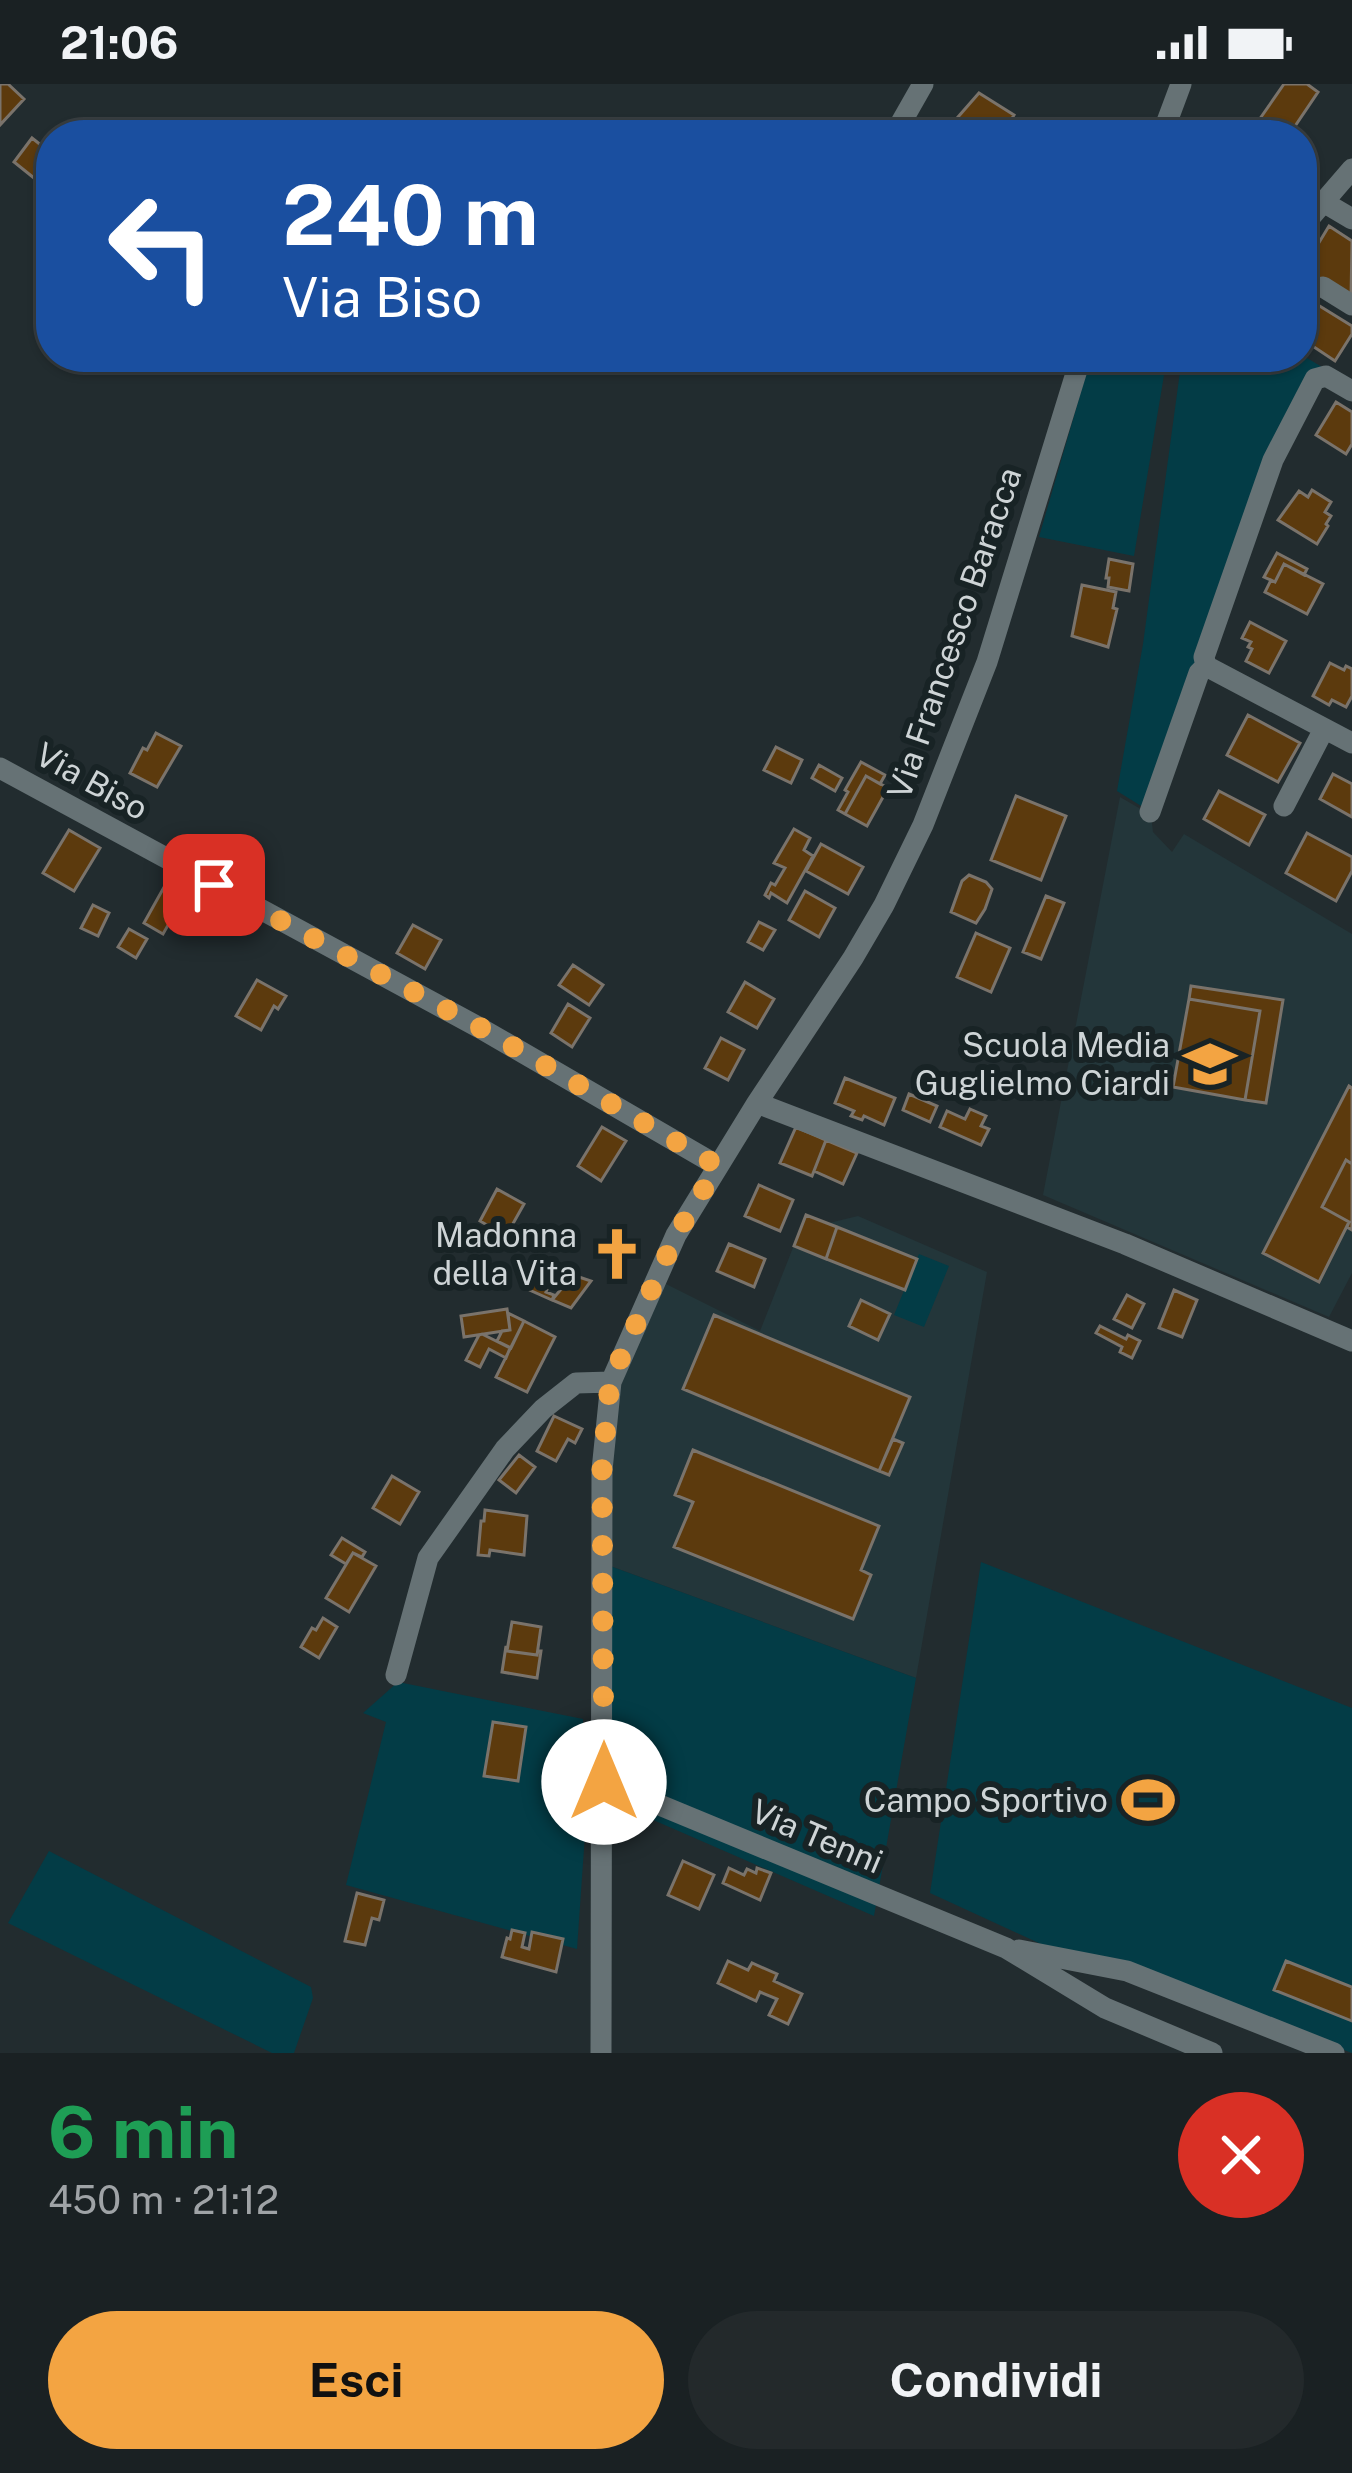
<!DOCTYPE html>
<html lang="it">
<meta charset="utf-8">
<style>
:root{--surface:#1a2123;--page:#23292b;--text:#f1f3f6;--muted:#9fa3a6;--line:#383e41;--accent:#f3a442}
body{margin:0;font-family:"Public Sans",sans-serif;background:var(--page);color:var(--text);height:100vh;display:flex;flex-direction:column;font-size:45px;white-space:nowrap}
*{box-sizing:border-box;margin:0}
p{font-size:39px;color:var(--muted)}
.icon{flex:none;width:66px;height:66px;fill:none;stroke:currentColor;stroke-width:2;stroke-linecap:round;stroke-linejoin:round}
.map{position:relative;height:1969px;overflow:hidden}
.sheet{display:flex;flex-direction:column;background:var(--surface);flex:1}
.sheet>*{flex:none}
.guide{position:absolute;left:36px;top:36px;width:1281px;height:252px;border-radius:48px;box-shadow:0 3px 9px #0004,0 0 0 3px var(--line);background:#1a4fa0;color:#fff;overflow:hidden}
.pin{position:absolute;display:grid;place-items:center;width:102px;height:102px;color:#fff;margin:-51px;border-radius:24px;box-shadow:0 6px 18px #0006}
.me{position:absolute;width:132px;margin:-66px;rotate:0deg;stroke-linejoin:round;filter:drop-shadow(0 0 9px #0008)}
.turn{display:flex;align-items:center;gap:42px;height:252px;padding:0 48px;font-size:54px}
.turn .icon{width:156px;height:156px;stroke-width:2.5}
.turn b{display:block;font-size:84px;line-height:102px}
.round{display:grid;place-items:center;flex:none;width:126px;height:126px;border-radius:63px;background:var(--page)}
.headline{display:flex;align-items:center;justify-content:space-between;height:204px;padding:0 48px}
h1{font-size:72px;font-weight:700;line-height:90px;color:#1e9e55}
.primary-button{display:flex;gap:24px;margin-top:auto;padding:24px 48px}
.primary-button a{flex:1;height:138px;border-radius:72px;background:var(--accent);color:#111;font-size:48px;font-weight:700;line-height:138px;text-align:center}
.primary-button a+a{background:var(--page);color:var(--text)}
.status{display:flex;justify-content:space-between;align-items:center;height:84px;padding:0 60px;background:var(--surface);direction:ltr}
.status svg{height:33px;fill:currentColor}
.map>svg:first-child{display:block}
.built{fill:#23363a}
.green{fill:#033c46}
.building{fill:#5c3a0d;stroke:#7a736b;stroke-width:3}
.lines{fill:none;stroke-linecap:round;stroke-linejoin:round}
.minor{stroke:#667275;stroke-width:21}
.route{stroke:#f3a442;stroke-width:21;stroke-dasharray:0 37.8}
.labels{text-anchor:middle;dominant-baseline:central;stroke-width:12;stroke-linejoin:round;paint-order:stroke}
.street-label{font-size:33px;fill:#ced4d6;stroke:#182325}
.poi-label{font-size:33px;fill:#ced4d6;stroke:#182325;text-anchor:end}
</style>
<div class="status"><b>21:06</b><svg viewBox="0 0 49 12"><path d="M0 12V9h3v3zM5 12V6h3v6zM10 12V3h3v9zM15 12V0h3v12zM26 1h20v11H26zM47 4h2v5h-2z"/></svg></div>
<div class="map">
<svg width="1352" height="1969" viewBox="0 0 1352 1969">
<rect width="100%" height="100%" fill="#222c2f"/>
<path class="built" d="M1120 713 1151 731 1153 748 1172 768 1184 750 1352 850V1189L1329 1233 1043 1111Z
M858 1132 987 1188 916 1594 610 1482 609 1393 619 1305 664 1199 760 1247 800 1146Z"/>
<path class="green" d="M1302 271 1322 283 1307 301 1146 725 1117 707 1143 560 1182 273H1302Z
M1091 273H1167L1134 472 1039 453Z
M919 1170 949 1182 924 1243 894 1231Z
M981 1478 1352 1624V1969L1116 1880 1069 1873 930 1809Z
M610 1482 916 1594 874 1832 612 1718Z
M398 1598 583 1635 586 1736 577 1865 346 1801 386 1638 363 1629Z
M49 1767 311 1903 313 1914 294 1969H272L8 1839Z"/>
<path class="building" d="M0 0H8L24 15 0 41Z
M1284 0H1307L1318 8 1289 51H1282L1259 36Z
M979 9 1014 31 1002 51H975L980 42 976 40 967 51H946L944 49Z
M32 54 51 69 34 94 14 78Z
M1329 142 1352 157 1351 214 1303 185Z
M1305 213 1352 242V250L1335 277 1302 255V218Z
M1336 318 1352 328V360L1346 370 1316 351Z
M1312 406 1331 418 1325 428 1331 432 1326 440 1328 442 1317 460 1278 436 1299 407 1308 413Z
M1277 469 1307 485 1304 491 1284 480 1275 498 1264 493Z
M1109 475 1133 480 1129 507 1108 503 1109 494H1106Z
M1284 480 1323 500 1307 530 1265 508 1271 496 1275 498Z
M1082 501 1116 508 1113 524 1117 525 1108 563 1072 552Z
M1250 538 1286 557 1269 589 1246 577 1252 565 1248 563 1251 558 1242 554Z
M1330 579 1344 586 1346 582 1352 585V612L1346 623 1332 616 1329 621 1313 612Z
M1248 631 1300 659 1278 698 1227 671Z
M156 649 181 662 157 703 130 689 143 664 147 666Z
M776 663 802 676 791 699 764 686Z
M861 678 885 691 880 700 866 692 845 730 838 726 848 708 845 706Z
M819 681 842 694 835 707 812 694Z
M1333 690 1352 700V733L1320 715Z
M866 692 888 704 867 742 845 730Z
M1219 707 1265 731 1249 761 1204 735Z
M1016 712 1066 732 1041 796 991 776Z
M794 745 810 754 804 766 813 772 787 819 771 809 769 814 765 811 771 799 775 801 785 784 774 779Z
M69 746 100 764 74 807 43 789Z
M1307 749 1352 773V787L1336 817 1286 789Z
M821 760 863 783 848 810 806 787Z
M969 791 986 798 992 805 985 825 976 839 951 828 962 797Z
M168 796 187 808 163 850 144 839Z
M805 807 835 824 819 853 789 836Z
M1046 812 1064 819 1041 875 1023 868Z
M93 821 109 829 98 852 81 844Z
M759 838 775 846 763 866 748 858Z
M413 841 441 856 425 885 397 869Z
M129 845 147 855 136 874 118 863Z
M976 849 1010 864 991 908 957 893Z
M573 881 603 901 589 921 559 901Z
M257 896 286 912 278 925 274 922 261 946 236 932Z
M745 898 774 915 757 944 728 928Z
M1191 902 1283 916 1266 1019 1245 1016 1260 927 1189 915Z
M1189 915 1260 927 1245 1016 1173 1003Z
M568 920 590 934 572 963 551 949Z
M721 954 744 966 728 996 705 984Z
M845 994 895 1014 884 1041 864 1032 862 1036 851 1032 854 1027 835 1019Z
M1349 1002 1352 1004V1080L1346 1076 1322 1123 1349 1138 1319 1198 1263 1169Z
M909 1010 937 1022 930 1038 903 1026Z
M970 1025 986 1032 981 1042 989 1045 981 1061 940 1043 947 1027 965 1035Z
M602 1043 626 1057 601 1097 578 1082Z
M796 1043 826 1056 812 1092 780 1079Z
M826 1056 857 1069 843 1100 814 1087Z
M1346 1076 1352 1080V1146L1347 1143 1349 1138 1322 1123Z
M759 1101 793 1116 780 1147 745 1132Z
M497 1105 524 1120 506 1152 480 1137Z
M806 1131 837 1143 826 1175 794 1162Z
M837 1143 917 1175 905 1206 826 1175Z
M729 1160 765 1175 754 1203 717 1187Z
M534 1180 554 1187 546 1208 554 1211 552 1216 525 1204Z
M573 1191 591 1197 571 1224 552 1216Z
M1174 1206 1197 1216 1182 1253 1159 1244Z
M1127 1211 1144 1220 1132 1244 1114 1235Z
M861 1216 890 1230 878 1256 849 1242Z
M507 1225 510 1246 464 1253 461 1232Z
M508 1229 524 1237 511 1264 497 1257 502 1247 510 1246Z
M714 1231 910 1313 879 1387 683 1305Z
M524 1237 555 1253 527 1308 496 1293Z
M1100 1242 1126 1255 1128 1251 1140 1257 1132 1274 1120 1268 1122 1263 1096 1249Z
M482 1250 510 1264 506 1274 489 1265 480 1283 466 1276 479 1251Z
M554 1332 582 1345 575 1359 568 1355 556 1377 537 1367Z
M893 1355 903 1359 889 1391 879 1387Z
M693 1366 879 1442 861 1486 871 1491 853 1535 674 1463 693 1418 675 1411Z
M519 1371 535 1383 516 1409 499 1396Z
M392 1392 419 1408 400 1440 373 1424Z
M485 1426 527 1432 524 1471 490 1466 489 1472 478 1471 481 1437H484Z
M342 1454 365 1468 362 1473 353 1469 346 1480 331 1471Z
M353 1469 376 1482 349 1528 326 1514Z
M323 1534 337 1543 319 1574 301 1563 312 1544 316 1546Z
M512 1538 541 1543 537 1571 507 1567Z
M506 1562 507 1567 537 1571 538 1567H541L537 1594 502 1588Z
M493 1638 526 1643 518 1697 484 1692Z
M683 1777 714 1791 699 1825 668 1811Z
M729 1784 744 1791 747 1785 756 1789 757 1784 771 1789 760 1816 723 1799Z
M357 1809 384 1816 379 1836 372 1834 365 1861 345 1857Z
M512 1846 525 1849 522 1863 529 1865 532 1848 563 1855 556 1888 502 1873 507 1854 510 1855Z
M728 1877 748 1886 752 1879 777 1890 774 1897 802 1910 788 1940 769 1931 777 1915 760 1908 756 1917 718 1899Z
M1286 1877 1352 1903V1937L1274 1906Z"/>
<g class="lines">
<path class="minor" d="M894 51 923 0
M1162 51 1181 0
M1325 119 1352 135
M1302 143 1352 85
M1323 203 1352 221
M1206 582 1352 659
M0 684 480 944 718 1082
M1284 722 1324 645
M1150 728 1199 589 1206 582 1204 573 1273 376 1315 295 1326 292 1352 307
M757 1019 1125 1160 1352 1257
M396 1591 428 1474 505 1365 543 1325 576 1299 611 1298
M604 1698 1006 1864 1105 1924 1212 1969
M1019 1866 1127 1887 1334 1969
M601 1969 602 1386 611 1298 676 1151 757 1019 853 874 884 821 923 741 987 578 1081 273"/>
</g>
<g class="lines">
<path class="route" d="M214 801 481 944 718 1082 676 1151 610 1298 602 1386 604 1698"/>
</g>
<defs>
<g id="school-bare" transform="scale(4.14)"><path d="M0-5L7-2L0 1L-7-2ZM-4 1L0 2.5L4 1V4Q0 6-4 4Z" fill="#f3a442" stroke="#182325" stroke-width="2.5" paint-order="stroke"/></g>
<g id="church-bare" transform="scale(4.14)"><path d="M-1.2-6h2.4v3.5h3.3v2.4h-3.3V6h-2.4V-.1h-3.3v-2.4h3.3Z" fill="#f3a442" stroke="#182325" stroke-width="2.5" paint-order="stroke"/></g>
<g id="stadium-bare" transform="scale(4.14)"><path d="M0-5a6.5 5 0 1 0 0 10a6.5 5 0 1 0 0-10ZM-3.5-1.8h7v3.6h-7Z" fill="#f3a442" stroke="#182325" stroke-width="2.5" paint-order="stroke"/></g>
</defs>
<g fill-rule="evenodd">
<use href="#school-bare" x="1210" y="980"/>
<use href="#church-bare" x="617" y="1170"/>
<use href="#stadium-bare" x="1148" y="1716"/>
</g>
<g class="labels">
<g class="street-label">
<text transform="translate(954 549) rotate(-71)">Via Francesco Baracca</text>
<text transform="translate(92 697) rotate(29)">Via Biso</text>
<text transform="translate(817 1752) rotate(23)">Via Tenni</text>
</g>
<g class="poi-label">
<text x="1170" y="961">Scuola Media<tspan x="1170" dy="38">Guglielmo Ciardi</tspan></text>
<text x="577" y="1151">Madonna<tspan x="577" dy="38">della Vita</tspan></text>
<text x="1108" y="1716">Campo Sportivo</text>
</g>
</g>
</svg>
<div class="pin" style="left:214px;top:801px;background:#d93025"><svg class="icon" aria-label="arrive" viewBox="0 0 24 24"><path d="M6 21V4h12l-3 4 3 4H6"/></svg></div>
<svg class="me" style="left:604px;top:1698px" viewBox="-20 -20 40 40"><circle r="19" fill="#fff"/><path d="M0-13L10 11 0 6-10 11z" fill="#f3a442"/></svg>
<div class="guide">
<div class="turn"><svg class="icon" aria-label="left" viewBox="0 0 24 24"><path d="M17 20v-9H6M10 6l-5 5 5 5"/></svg><div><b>240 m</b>Via Biso</div></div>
</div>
</div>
<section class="sheet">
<div class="headline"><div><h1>6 min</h1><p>450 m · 21:12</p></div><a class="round" style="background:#d93025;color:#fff"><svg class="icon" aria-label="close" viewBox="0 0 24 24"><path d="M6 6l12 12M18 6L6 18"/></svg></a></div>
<div class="primary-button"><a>Esci</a><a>Condividi</a></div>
</section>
